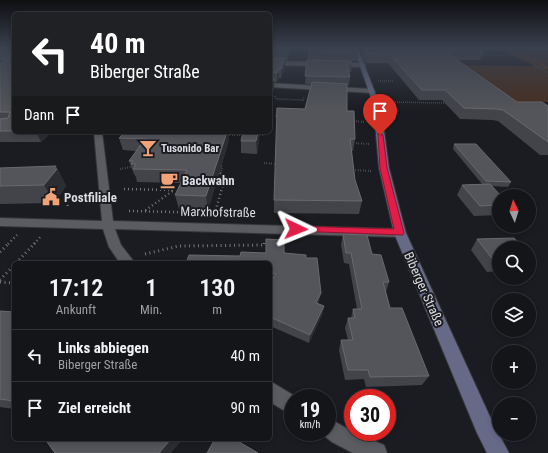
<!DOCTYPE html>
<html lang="de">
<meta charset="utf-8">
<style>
:root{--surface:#141519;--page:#212226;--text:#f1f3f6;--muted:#9d9fa2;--line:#333438}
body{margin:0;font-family:"Roboto Condensed",sans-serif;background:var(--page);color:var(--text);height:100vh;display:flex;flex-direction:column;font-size:15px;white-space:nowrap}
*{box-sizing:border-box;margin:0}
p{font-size:13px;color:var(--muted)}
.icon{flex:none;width:22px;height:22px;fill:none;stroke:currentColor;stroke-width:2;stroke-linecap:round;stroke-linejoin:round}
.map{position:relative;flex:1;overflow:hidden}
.sheet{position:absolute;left:12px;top:261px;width:260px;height:180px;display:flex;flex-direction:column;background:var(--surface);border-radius:6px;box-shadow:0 2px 6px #0003,0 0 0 1px var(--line)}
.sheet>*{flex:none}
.guide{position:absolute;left:12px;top:12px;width:260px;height:122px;border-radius:6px;box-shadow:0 2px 6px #0003,0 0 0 1px var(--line);background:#202124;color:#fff;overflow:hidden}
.needle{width:26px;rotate:356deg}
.controls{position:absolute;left:492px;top:189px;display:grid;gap:8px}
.controls a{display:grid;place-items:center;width:44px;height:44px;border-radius:50%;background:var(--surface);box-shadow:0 2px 6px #0003,0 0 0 1px var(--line);font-size:20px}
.speed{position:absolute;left:284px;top:389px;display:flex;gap:8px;font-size:20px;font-weight:700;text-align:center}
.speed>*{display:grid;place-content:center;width:52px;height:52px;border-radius:50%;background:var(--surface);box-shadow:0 2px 6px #0003,0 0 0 1px var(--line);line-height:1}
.speed small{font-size:10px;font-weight:400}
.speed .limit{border:6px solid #d22;background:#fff;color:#111}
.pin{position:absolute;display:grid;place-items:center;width:34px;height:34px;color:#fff;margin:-41px -17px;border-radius:50% 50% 50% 0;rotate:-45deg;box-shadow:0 0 4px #0007}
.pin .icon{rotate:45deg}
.me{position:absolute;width:44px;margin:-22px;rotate:92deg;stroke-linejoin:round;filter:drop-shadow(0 0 3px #0008)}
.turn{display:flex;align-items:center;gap:14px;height:84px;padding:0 12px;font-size:18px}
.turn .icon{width:52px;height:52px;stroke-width:2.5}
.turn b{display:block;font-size:28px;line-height:34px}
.then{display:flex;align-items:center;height:38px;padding:0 12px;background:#0003;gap:8px;font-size:15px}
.eta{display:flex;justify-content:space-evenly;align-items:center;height:68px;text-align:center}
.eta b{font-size:24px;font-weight:600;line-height:28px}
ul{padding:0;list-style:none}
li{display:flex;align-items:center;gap:12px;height:52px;padding:0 12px;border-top:1px solid var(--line)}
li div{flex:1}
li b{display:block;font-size:15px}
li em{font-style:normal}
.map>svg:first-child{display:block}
.green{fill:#482e1f}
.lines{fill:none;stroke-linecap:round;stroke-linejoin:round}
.stream{fill:#65381c;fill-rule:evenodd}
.minor-casing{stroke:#353639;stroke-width:2}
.secondary-casing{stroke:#353639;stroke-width:2}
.path-far4{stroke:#75767a;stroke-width:1;stroke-dasharray:0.5 1.5;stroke-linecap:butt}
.path-far3{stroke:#75767a;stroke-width:1.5;stroke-dasharray:0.5 1.5;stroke-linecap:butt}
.path-far2{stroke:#75767a;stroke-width:2;stroke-dasharray:0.5 2;stroke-linecap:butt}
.path-far1{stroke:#75767a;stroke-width:2.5;stroke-dasharray:1 3;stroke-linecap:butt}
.path{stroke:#75767a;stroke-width:3;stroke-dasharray:1 3.5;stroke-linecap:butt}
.minor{fill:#5b5c62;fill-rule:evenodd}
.secondary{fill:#666a87;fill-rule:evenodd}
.wall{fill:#43444a}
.shaded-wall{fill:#2c2d33}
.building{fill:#54555a;stroke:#696a6f}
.route{fill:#e11d48;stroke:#92132f}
.labels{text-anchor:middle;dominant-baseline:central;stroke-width:4;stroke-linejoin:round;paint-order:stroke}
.far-poi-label{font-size:11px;font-weight:bold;fill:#dbdcdf;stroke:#1b1c21;text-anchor:start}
.poi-label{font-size:13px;font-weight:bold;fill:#dbdcdf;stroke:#1b1c21;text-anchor:start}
.street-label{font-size:13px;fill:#dbdcdf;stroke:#1b1c21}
</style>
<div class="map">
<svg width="548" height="453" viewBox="0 0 548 453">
<rect width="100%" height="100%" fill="#1b1c21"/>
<path class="green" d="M491 48H548V102H507L457 65 533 66 531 64 508 53Z"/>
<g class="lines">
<path class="stream" d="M498 48C513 48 536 59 548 67V69L530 59Z"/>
<g class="minor-casing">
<path id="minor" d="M270 61 363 63 366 65 363 67 270 65Z
M270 83 372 89 375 91 372 93 270 87Z
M94 132H102L113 221 400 229 404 230 406 233 404 236 400 237 115 229 121 245 135 263H120L109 247 103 229 0 226V218L102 221Z
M270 381 298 398H293V416L270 402Z
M327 417 353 432 384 445 387 453H353L332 442 319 432H327Z"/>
</g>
<g class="secondary-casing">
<path id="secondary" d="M354 48H358L376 95 383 123 389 168 406 233 491 419 509 453H487L477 433 394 233 379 168 375 123 370 95Z"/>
</g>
<path class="path-far4" d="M493 48 526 59 548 73
M509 48 548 62
M479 56 515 55
M373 63H381
M534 67 548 68"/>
<path class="path-far3" d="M378 81H394
M275 96 276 99 303 100 304 97
M387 102 448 103
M277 108 276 116 280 117"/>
<path class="path-far2" d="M351 121 366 122
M227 135H244
M257 135H263
M351 143 370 144
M264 163 278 164
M219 166H222L221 174
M120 169 135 166
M353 170 371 171"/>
<path class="path-far1" d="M220 173 225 177 215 213 236 214V217
M124 189 174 190 143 212
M66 193 68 208
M129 211 215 213
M8 244 17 235
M34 244 42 235
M264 244 265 240"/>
<path class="path" d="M0 252 9 243
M145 254 179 246 264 245V243
M16 263 35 243
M0 280 14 265
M0 282 14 283"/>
<use href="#minor" class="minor"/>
<use href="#secondary" class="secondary"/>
</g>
<path class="wall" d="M0 48H14V132H52L41 142H0Z
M270 48H292L288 60H285V67L281 78H279L277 82H274V89L271 95H272V105L270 118Z
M359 48H476L483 52 480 60H458L517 102 548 106V155H540L498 121 492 120 460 119 442 100H419L388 63H365Z
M308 52 358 53 357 61H351L352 64 351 72H348L350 77 349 85H347V111L355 139 353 151H352L355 180 362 201 359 214 274 213V200L305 109 311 84H305Z
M243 132H260L257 154 241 153V141Z
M119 138 229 140 208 210 179 209 175 195 181 183 137 182 136 177 134 174 129 161 136 151 123 150Z
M454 144 511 182 508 187 492 186 499 205V215L474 216 457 195 462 185 482 184 453 149Z
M56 166 66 186 54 203 0 204V168Z
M343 234 372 254 389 282 386 292 390 308 429 376 422 385 366 387 364 379 345 380 339 350 341 340H348L345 328 348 318H351L353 309H357L349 264 344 263 341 245Z
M477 239 499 248V271L487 272 471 250Z
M266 253H284L306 258 319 302V304L324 306 322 315 309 343 270 326V283L271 282 270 281V263L240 256Z
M529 254 534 260 529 266Z
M0 311 14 312V409L0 407Z"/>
<path class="shaded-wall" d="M290 48H292L288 60V52Z
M285 58V67L281 78V69Z
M279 69V78L277 82V73Z
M274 79V89L270 97V86Z
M272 95V105L270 118V106Z
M36 132H52L41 142Z
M227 132H229V140L208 210 206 196Z
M258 132H260L257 154 256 141Z
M56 166 66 186 54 203 44 185 54 169Z
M321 293 319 302 315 312 316 303Z
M324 306 322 315 309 343 310 335Z
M171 439H183L171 453H159Z"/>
<path class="building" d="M0 48H14V131H0V119L8 118 10 112H0V64L10 59H0Z
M270 48H290L288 52 270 51Z
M309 48H356L358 53 308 52Z
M363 48H476L483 52H446L517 102H542L548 106V142L503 110 497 109 464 108 445 90H422L390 55 367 54Z
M270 58H285L281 69H279L277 73 270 72Z
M307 60 351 61 352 64H347L350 77 305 76Z
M270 79H274L270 86Z
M312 82 347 84V111H354L355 139H350L355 180 362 201 274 200 277 108 305 109Z
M270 95H272L270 106Z
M125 132H227L206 196 175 195 187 170 133 169 136 164H131L133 161H129L145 139 119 138Z
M243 132H258L256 141H241Z
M454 144H476L511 182 486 181Z
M56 166 54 169H57L44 185 0 186V168Z
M490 184 501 196H499V205L480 206 462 185Z
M343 234 367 235 372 254 381 255 389 282H383L390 308H402L429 376 370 377 368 370H348L341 340H353L348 318H355L353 309H362L351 253H346Z
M514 238 523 248H499V261H494L477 239Z
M266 239 284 240V253L306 255V258H317L321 293 316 303 324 306 310 335 270 317V283L276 274 270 272V263H186L189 255 240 256 241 252 266 253Z
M529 254 534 260H529Z
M0 311 14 312V401L0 399Z
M51 439H171L159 453H55L47 442Z
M215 439H234L258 453H207Z"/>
<linearGradient id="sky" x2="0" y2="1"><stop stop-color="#0f0f12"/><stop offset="0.43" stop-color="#39404e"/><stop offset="1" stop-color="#39404e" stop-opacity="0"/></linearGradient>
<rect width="548" height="111" fill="url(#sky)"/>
<path class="route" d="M378 133 383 135 387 168 404 233 403 235 293 231 292 229 296 226 394 229 380 168Z"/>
<defs>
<g id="bar-bare" transform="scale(1.38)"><path d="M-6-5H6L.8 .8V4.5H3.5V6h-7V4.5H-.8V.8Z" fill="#efa377" stroke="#1b1c21" stroke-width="2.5" paint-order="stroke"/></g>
<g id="cafe-bare" transform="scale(1.38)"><path d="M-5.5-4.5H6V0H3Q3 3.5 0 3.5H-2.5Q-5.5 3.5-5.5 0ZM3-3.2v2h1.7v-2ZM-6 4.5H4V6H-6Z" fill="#efa377" stroke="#1b1c21" stroke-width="2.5" paint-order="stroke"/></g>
<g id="civic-bare" transform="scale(1.38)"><path d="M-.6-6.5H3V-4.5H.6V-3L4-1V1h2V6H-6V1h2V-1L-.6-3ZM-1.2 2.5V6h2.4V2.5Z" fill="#efa377" stroke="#1b1c21" stroke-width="2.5" paint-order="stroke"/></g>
</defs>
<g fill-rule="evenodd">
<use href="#bar-bare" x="148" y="148"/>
<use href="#cafe-bare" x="169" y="180"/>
<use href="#civic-bare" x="51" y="197"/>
</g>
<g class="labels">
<g class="far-poi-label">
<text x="161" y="148">Tusonido Bar</text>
</g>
<g class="poi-label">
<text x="182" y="180">Backwahn</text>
<text x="64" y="197">Postfiliale</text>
</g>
<g class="street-label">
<text transform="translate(218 212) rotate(1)">Marxhofstraße</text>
<text transform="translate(424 289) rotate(66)">Biberger Straße</text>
</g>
</g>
</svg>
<div class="controls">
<a><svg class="needle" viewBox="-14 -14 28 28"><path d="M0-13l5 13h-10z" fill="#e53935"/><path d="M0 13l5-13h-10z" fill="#9d9fa2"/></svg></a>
<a><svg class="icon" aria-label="search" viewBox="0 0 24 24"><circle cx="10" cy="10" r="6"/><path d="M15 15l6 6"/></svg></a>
<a><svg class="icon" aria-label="layers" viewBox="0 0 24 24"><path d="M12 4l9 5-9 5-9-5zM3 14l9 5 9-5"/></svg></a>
<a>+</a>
<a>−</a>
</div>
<div class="speed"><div>19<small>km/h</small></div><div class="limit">30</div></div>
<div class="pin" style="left:380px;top:135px;background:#d93025"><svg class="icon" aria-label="arrive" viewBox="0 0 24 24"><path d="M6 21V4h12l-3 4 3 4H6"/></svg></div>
<svg class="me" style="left:296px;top:229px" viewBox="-20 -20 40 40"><path d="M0-17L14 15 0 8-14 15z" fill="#e11d48" stroke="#fff" stroke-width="4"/></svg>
<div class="guide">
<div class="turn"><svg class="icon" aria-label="left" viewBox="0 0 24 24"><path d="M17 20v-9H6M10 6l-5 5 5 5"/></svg><div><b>40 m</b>Biberger Straße</div></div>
<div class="then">Dann<svg class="icon" aria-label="arrive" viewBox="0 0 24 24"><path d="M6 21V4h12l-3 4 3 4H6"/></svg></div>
</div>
<section class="sheet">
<div class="eta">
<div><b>17:12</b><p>Ankunft</p></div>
<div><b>1</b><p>Min.</p></div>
<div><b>130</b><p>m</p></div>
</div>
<ul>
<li><svg class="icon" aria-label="left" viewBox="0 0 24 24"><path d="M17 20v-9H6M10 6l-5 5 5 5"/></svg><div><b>Links abbiegen</b><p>Biberger Straße</p></div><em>40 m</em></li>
<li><svg class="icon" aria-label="arrive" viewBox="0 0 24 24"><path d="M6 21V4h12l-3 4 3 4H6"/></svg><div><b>Ziel erreicht</b></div><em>90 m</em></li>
</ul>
</section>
</div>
